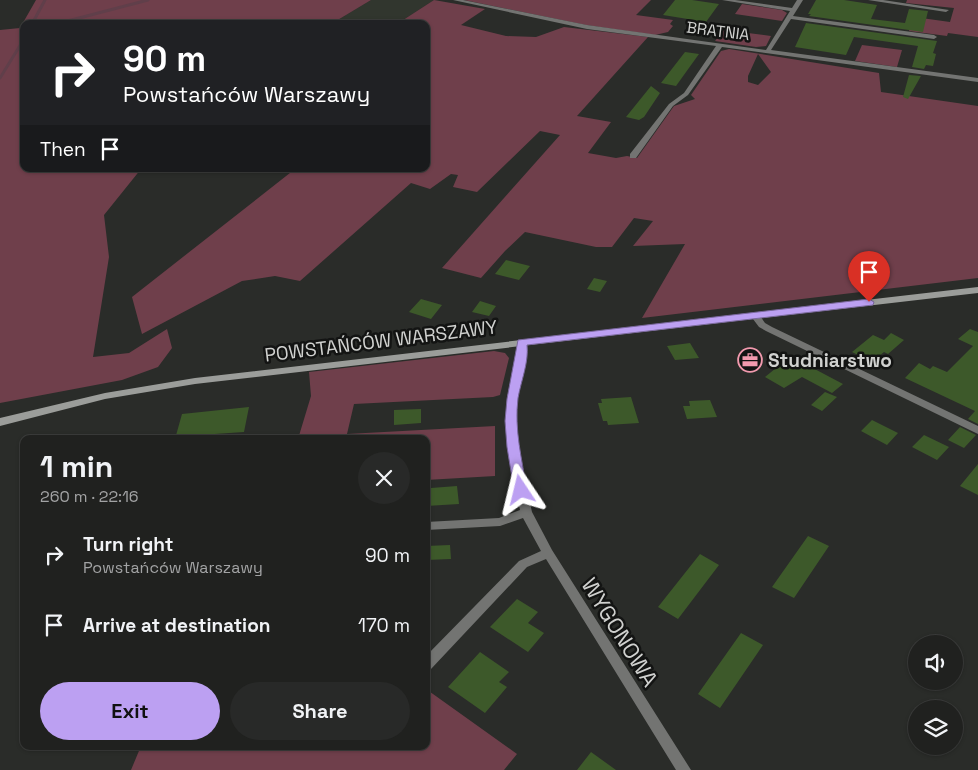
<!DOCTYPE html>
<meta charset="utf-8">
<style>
:root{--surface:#20211f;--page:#282928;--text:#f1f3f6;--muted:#a2a3a4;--line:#3d3e3d;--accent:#bca0f2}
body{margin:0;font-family:"Space Grotesk",sans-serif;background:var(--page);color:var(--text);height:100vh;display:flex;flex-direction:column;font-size:19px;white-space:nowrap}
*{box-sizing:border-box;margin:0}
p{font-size:16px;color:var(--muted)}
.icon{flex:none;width:28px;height:28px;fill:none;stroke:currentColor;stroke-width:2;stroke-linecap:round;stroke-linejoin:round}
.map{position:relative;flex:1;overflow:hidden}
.side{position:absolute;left:20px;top:435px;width:410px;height:315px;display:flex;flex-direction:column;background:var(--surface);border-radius:10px;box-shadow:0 1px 4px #0004,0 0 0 1px var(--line)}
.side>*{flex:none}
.banner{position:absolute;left:20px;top:20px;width:410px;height:152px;border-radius:10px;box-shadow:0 1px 4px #0004,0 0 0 1px var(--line);background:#202124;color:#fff;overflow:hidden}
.controls{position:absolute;left:908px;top:635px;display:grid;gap:10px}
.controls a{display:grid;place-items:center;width:55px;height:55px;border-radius:50%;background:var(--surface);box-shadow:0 1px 4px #0004,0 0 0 1px var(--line);font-size:25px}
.pin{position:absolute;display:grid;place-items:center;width:42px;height:42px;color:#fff;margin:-51px -21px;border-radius:50% 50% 50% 0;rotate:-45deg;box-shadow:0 0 5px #0007}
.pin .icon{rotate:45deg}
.me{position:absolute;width:55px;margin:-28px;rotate:350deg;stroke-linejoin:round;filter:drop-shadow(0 0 4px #0008)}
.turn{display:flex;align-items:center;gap:18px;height:105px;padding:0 20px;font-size:22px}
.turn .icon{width:65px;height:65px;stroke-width:2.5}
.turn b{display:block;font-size:35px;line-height:42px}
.then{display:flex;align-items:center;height:48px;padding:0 20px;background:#0003;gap:10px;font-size:19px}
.round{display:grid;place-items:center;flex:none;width:52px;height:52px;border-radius:26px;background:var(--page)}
.overview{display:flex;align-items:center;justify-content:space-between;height:85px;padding:0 20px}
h1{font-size:30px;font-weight:700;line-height:38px}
.action{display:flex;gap:10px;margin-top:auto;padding:10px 20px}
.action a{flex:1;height:58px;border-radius:30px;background:var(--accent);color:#111;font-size:20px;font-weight:700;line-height:58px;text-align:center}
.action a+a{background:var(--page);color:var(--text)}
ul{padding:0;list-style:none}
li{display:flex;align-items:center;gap:15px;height:70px;padding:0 20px}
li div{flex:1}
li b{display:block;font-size:19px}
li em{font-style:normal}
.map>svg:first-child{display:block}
.built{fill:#31362e}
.green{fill:#6f3f4b;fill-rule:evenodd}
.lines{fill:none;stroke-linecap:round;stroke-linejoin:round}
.stream{stroke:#603f4a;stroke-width:3}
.building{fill:#3d592a}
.street{fill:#737472;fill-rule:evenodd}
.secondary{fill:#9b9d9a;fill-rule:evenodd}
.route{fill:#bca0f2;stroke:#7a689d}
.labels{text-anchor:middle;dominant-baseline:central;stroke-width:5;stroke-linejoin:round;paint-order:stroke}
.far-street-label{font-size:16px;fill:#d0d1cf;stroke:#131413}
.street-label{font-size:19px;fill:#d0d1cf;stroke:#131413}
.poi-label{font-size:19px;font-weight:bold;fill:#d0d1cf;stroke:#131413;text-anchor:start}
.near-street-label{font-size:22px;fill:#d0d1cf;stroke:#131413}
</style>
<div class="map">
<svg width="978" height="770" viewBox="0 0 978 770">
<rect width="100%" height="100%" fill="#2a2c29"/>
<path class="built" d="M371 0H434L397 24H331Z"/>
<path class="green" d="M36 0H371L331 24H24V169H141L104 215 109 257 93 357 129 353 167 329 172 348 158 367 122 380 0 403V30L20 28Z
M434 0 485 9 461 25 506 36 536 37 564 27 648 37 577 116 611 122 588 153 616 158 627 156 637 158 674 106 695 99 691 95 721 51 729 49 879 73 881 92 978 106V278L642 318 685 244 633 246 653 221 634 218 612 247H596L525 232 505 251 481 278 442 268 560 135 540 131 477 192 453 187 458 175 451 174 430 189 411 183 300 281 275 276 242 281 142 334 132 297 295 169H426V24H397ZM758 54 771 72 758 85 748 82V76Z
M464 0H651L636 15 673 20 670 24 673 26 668 32 655 35 586 25Z
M907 0H978V37L948 33 947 36 909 31 914 17 950 22 954 8 906 3Z
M742 4 782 10 787 13 782 21 735 14Z
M724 30 771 36 766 46 756 47 715 41Z
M862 45 902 50 897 67 855 61Z
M494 351 505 353 509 358 500 395 493 397 354 404 347 434 495 426V476L426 480V439H298L311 396 309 372Z
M426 689 517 754 504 770H131L141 746H426Z"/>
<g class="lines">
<path class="stream" d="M32 24 45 0
M56 24 148 0
M0 78 24 39"/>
</g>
<path class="building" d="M675 0H692L719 4 706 22 663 15Z
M816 0H844L877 5 871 19 905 23 909 9 928 11 923 32 809 16 811 14H808Z
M806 23 937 41 933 53 936 54 933 66 926 65 924 69 912 67 918 46 854 37 846 55 795 47Z
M685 52 699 54 676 86 661 83Z
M909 75 921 76 908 99 903 97Z
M651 86 660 93 644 117 639 120 626 117Z
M506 260 530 266 519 280 495 274Z
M594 278 607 281 600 292 587 289Z
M421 299 442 305 431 319 409 312Z
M480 301 496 306 489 316 472 312Z
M970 329 978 332V424L968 419 975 411 905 378 919 363 930 369 933 366 947 372 973 346 958 339Z
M891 333 904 340 888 354 884 352 872 362 852 352 873 335 884 340Z
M690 343 699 358 675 360 667 346Z
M792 355 811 364 809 366 843 384 832 393 802 377 784 388 765 377Z
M825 392 837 397 822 411 811 405Z
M631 397 639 423 608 425 607 421H603L598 403H602L601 399Z
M710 400 717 417 687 419 683 406H690L689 401Z
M249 407 244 432 200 435 199 438 175 439 182 414Z
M421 409V423L394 425V410Z
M872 420 898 433 887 445 861 431Z
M960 427 976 435 964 448 948 440Z
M924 435 949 447 937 460 912 447Z
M978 464V495L960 486Z
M457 486 459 504 426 506V490L431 489V488Z
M808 536 829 546 794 598 772 587Z
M450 545 451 559 426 560V546Z
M700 554 719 565 678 619 658 607Z
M517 599 538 612 528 623 544 633 528 652 490 627Z
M741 633 763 645 720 708 698 694Z
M480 652 509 672 499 682 507 687 485 713 448 687Z
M591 752 616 770H577Z"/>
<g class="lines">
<path class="street" d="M453 0H463L587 25 766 50 790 11 722 0H735L792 8 797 0H803L793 16 934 35 937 37 934 39 791 19 771 50 978 78V82L722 47 688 95 673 106 636 158H630V154L669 104 684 93 716 46 587 29Z
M868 0H883L949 10 946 12Z
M755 312 758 313 765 323 772 327 978 426V434L766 331 759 327 750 315Z
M522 340 527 343V348L517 399 516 421 518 447 532 512 552 550 691 770H676L546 559 527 567 431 669 426 671V656L519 561 541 551 523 518 500 526 426 530V522L499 518 520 510C513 474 503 437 507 400 509 381 517 362 517 343Z"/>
<path class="secondary" d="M978 287V293L195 384 105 399 0 426V418L105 393 195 378Z"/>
</g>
<path class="route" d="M869 299 874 302 873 305 527 345C529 362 521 381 518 398 514 429 522 460 527 490L525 494H516L514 490 507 447 505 421 507 399 518 340Z"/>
<defs>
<g id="office-ring" transform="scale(1.25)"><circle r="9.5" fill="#131413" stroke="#f29aae" stroke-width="1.5"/><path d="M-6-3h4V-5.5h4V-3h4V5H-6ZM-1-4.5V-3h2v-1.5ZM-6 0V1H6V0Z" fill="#f29aae"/></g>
</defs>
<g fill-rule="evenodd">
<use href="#office-ring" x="750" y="360"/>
</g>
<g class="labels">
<g class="far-street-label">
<text transform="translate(718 31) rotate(7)">BRATNIA</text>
</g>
<g class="street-label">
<text transform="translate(381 341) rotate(-7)">POWSTAŃCÓW WARSZAWY</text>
</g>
<g class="poi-label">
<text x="768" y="360">Studniarstwo</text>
</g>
<g class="near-street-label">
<text transform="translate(620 632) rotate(58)">WYGONOWA</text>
</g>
</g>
</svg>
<div class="controls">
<a><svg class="icon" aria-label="sound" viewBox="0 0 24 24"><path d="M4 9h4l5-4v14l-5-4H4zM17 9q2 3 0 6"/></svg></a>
<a><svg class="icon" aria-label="layers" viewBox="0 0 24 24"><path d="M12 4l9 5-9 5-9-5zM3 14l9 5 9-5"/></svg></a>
</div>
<div class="pin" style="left:869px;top:302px;background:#d93025"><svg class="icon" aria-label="arrive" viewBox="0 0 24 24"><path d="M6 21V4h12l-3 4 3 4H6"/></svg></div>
<svg class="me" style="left:521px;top:490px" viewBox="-20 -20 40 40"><path d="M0-17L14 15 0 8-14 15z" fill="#bca0f2" stroke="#fff" stroke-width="4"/></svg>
<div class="banner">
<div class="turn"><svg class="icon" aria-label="right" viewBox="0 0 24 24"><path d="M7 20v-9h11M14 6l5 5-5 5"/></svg><div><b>90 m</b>Powstańców Warszawy</div></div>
<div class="then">Then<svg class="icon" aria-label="arrive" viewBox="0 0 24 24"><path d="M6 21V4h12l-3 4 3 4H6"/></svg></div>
</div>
<section class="side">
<div class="overview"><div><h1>1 min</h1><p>260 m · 22:16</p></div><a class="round"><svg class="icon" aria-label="close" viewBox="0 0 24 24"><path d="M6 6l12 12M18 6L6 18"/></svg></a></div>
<ul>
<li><svg class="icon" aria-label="right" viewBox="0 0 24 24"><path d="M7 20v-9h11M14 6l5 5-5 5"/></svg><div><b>Turn right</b><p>Powstańców Warszawy</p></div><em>90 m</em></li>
<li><svg class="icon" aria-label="arrive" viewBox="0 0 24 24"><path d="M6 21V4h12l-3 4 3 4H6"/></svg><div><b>Arrive at destination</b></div><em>170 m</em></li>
</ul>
<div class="action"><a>Exit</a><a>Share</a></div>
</section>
</div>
